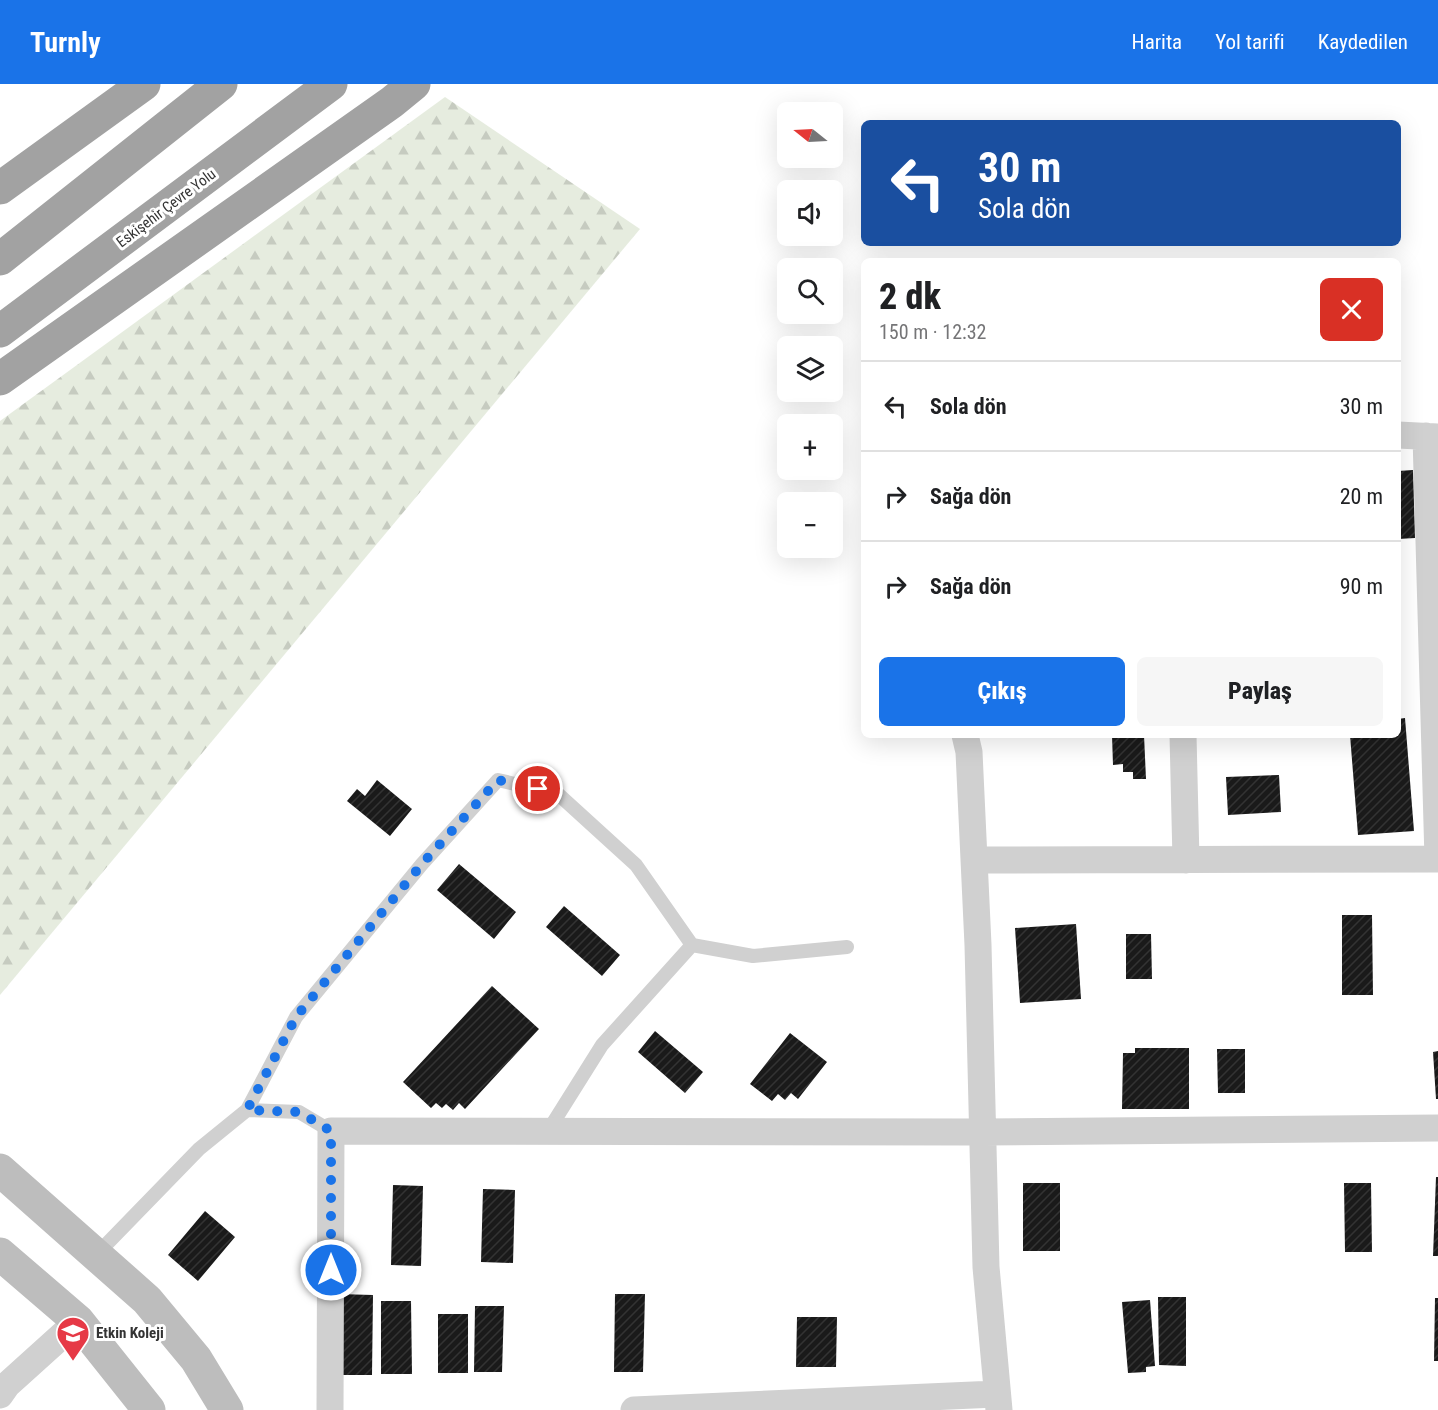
<!DOCTYPE html>
<html lang="tr">
<meta charset="utf-8">
<style>
:root{--surface:#fff;--page:#f6f6f6;--text:#202124;--muted:#757577;--line:#e0e0e0;--accent:#1a73e8}
body{margin:0;font-family:"Roboto Condensed",sans-serif;background:var(--page);color:var(--text);height:100vh;display:flex;flex-direction:column;font-size:22px;white-space:nowrap}
*{box-sizing:border-box;margin:0}
p{font-size:20px;color:var(--muted)}
.icon{flex:none;width:33px;height:33px;fill:none;stroke:currentColor;stroke-width:2;stroke-linecap:round;stroke-linejoin:round}
.map{position:relative;flex:1;overflow:hidden}
.side{position:absolute;left:861px;top:174px;width:540px;height:480px;display:flex;flex-direction:column;background:var(--surface);border-radius:9px;box-shadow:0 6px 24px #0002}
.side>*{flex:none}
.guide{position:absolute;left:861px;top:36px;width:540px;height:126px;border-radius:9px;box-shadow:0 6px 24px #0002;background:#1a4fa0;color:#fff;overflow:hidden}
.needle{width:39px;rotate:288deg}
.controls{position:absolute;left:777px;top:18px;display:grid;gap:12px}
.controls a{display:grid;place-items:center;width:66px;height:66px;border-radius:9px;background:var(--surface);box-shadow:0 6px 24px #0002;font-size:30px}
.pin{position:absolute;display:grid;place-items:center;width:51px;height:51px;color:#fff;margin:-26px;border:3px solid #fff;border-radius:50%;box-shadow:0 2px 6px #0007}
.me{position:absolute;width:66px;margin:-33px;rotate:0deg;stroke-linejoin:round;filter:drop-shadow(0 0 4px #0008)}
.turn{display:flex;align-items:center;gap:21px;height:126px;padding:0 18px;font-size:27px}
.turn .icon{width:78px;height:78px;stroke-width:2.5}
.turn b{display:block;font-size:42px;line-height:51px}
.round{display:grid;place-items:center;flex:none;width:63px;height:63px;border-radius:9px;background:var(--page)}
.headline{display:flex;align-items:center;justify-content:space-between;height:102px;padding:0 18px}
h1{font-size:36px;font-weight:800;line-height:45px}
.action{display:flex;gap:12px;margin-top:auto;padding:12px 18px}
.action a{flex:1;height:69px;border-radius:9px;background:var(--accent);color:#fff;font-size:24px;font-weight:800;line-height:69px;text-align:center}
.action a+a{background:var(--page);color:var(--text)}
ul{padding:0;list-style:none}
li{display:flex;align-items:center;gap:18px;height:90px;padding:0 18px;border-top:2px solid var(--line)}
li div{flex:1}
li b{display:block;font-size:22px}
li em{font-style:normal}
header{display:flex;align-items:center;gap:36px;box-sizing:border-box;height:84px;padding:0 30px;background:var(--accent);color:#fff}
header strong{font-size:28px}
nav{display:flex;gap:33px;margin-inline-start:auto;font-size:21px}
.map>svg:first-child{display:block}
.forest{fill:url(#forest-firs)}
.building{fill:url(#building-hatch)}
.lines{fill:none;stroke-linecap:round;stroke-linejoin:round}
.service{stroke:#d0d0d0;stroke-width:14}
.minor{stroke:#d0d0d0;stroke-width:27}
.secondary{stroke:#bdbdbd;stroke-width:33}
.trunk{stroke:#a2a2a2;stroke-width:33}
.route{stroke:#1a73e8;stroke-width:10;stroke-dasharray:0 18}
.labels{text-anchor:middle;dominant-baseline:central;stroke-width:6;stroke-linejoin:round;paint-order:stroke}
.street-label{font-size:15px;fill:#333;stroke:#fff}
.poi-label{font-size:15px;font-weight:bold;fill:#333;stroke:#fff;text-anchor:start}
</style>
<header>
<strong>Turnly</strong>
<nav><a>Harita</a><a>Yol tarifi</a><a>Kaydedilen</a></nav>
</header>
<div class="map">
<svg width="1438" height="1326" viewBox="0 0 1438 1326">
<defs>
<pattern id="forest-firs" width="22" height="20" patternUnits="userSpaceOnUse" patternTransform="scale(1.5)"><rect width="22" height="20" fill="#e6ecdf"/><path d="M5 1l3.5 6h-7zM16 11l3.5 6h-7z" fill="#c6cbc0"/></pattern>
<pattern id="building-hatch" width="6" height="6" patternUnits="userSpaceOnUse" patternTransform="scale(1.5)"><rect width="6" height="6" fill="#1a1a1a"/><path d="M-1 1l2-2M0 6l6-6M5 7l2-2" fill="none" stroke="#333"/></pattern>
</defs>
<rect width="100%" height="100%" fill="#fff"/>
<path class="forest" d="M445 13 640 145 0 911V337Z"/>
<path class="building" d="M1413 386 1415 454 1398 455V387Z
M1405 634 1414 747 1358 751 1350 651H1398V635Z
M1112 651H1144L1146 695H1133V688H1123V680L1113 681Z
M1279 691 1281 728 1228 731 1226 693Z
M377 696 412 725 390 752 347 717 357 705 365 712Z
M459 780 516 828 494 855 437 806Z
M564 822 620 871 602 892 546 843Z
M1342 831H1372L1373 911H1342Z
M1076 840 1081 915 1020 919 1015 844Z
M1126 850H1151L1152 895H1126Z
M492 902 539 945 465 1025 459 1019 453 1026 446 1020 442 1024 436 1019 431 1024 403 998Z
M655 947 703 988 685 1009 638 968Z
M790 949 827 978 798 1015 791 1009 785 1016 778 1010 772 1017 750 1000Z
M1135 964H1189V1025H1122L1123 969H1135Z
M1217 965H1245V1009H1218Z
M1438 967V1015H1436L1433 968Z
M1436 1093H1438V1172H1433Z
M1023 1099H1060V1167H1023Z
M1344 1099H1371L1372 1168H1345Z
M393 1101 423 1102 421 1182 391 1181Z
M483 1105 515 1106 513 1179 481 1178Z
M205 1127 235 1153 198 1197 168 1171Z
M338 1210 373 1211 372 1291H337Z
M615 1210H645L643 1288H614Z
M1158 1213H1186V1282L1159 1281Z
M1435 1214H1438V1277H1434Z
M1150 1216 1155 1282 1146 1283V1288L1128 1289 1122 1218Z
M381 1217H411L412 1290H381Z
M475 1222H504L502 1288H474Z
M438 1230H468V1289H438Z
M797 1233H837L836 1283H796Z"/>
<g class="lines">
<path class="service" d="M247 1026 296 933 422 780 498 696 558 710 636 781 692 861 753 872 847 863
M548 1047 602 961 692 861
M96 1171 199 1065 247 1026 299 1028 331 1047"/>
<path class="minor" d="M1398 351 1438 353
M1426 352 1438 775
M965 651 969 668 978 861 986 1183 999 1326
M1183 651 1186 776
M974 776 1438 775
M0 1311 7 1301 78 1237
M330 1326 331 1047 983 1048 1438 1044
M634 1326 996 1310"/>
<path class="secondary" d="M0 1086 147 1216 196 1275 227 1326
M0 1170 78 1237 149 1326"/>
<path class="trunk" d="M0 104 144 0
M0 175 221 0
M0 247 331 0
M0 295 392 18 414 0"/>
</g>
<g class="lines">
<path class="route" d="M331 1186V1047L299 1028 247 1026 296 933 422 780 498 696 538 705"/>
</g>
<defs>
<g id="school-pin" transform="scale(1.725)"><path d="M0 17L-7.5 6A9.5 9.5 0 1 1 7.5 6Z" fill="#e63946" stroke="#fff"/><path d="M0-5L7-2L0 1L-7-2ZM-4 1L0 2.5L4 1V4Q0 6-4 4Z" fill="#fff"/></g>
</defs>
<g fill-rule="evenodd">
<use href="#school-pin" x="73" y="1249"/>
</g>
<g class="labels">
<g class="street-label">
<text transform="translate(166 124) rotate(-37)">Eskişehir Çevre Yolu</text>
</g>
<g class="poi-label">
<text x="96" y="1249">Etkin Koleji</text>
</g>
</g>
</svg>
<div class="controls">
<a><svg class="needle" viewBox="-14 -14 28 28"><path d="M0-13l5 13h-10z" fill="#e53935"/><path d="M0 13l5-13h-10z" fill="#757577"/></svg></a>
<a><svg class="icon" aria-label="sound" viewBox="0 0 24 24"><path d="M4 9h4l5-4v14l-5-4H4zM17 9q2 3 0 6"/></svg></a>
<a><svg class="icon" aria-label="search" viewBox="0 0 24 24"><circle cx="10" cy="10" r="6"/><path d="M15 15l6 6"/></svg></a>
<a><svg class="icon" aria-label="layers" viewBox="0 0 24 24"><path d="M12 4l9 5-9 5-9-5zM3 14l9 5 9-5"/></svg></a>
<a>+</a>
<a>−</a>
</div>
<div class="pin" style="left:538px;top:705px;background:#d93025"><svg class="icon" aria-label="arrive" viewBox="0 0 24 24"><path d="M6 21V4h12l-3 4 3 4H6"/></svg></div>
<svg class="me" style="left:331px;top:1186px" viewBox="-20 -20 40 40"><circle r="17" fill="#1a73e8" stroke="#fff" stroke-width="3"/><path d="M0-11L8 9 0 5-8 9z" fill="#fff"/></svg>
<div class="guide">
<div class="turn"><svg class="icon" aria-label="left" viewBox="0 0 24 24"><path d="M17 20v-9H6M10 6l-5 5 5 5"/></svg><div><b>30 m</b>Sola dön</div></div>
</div>
<section class="side">
<div class="headline"><div><h1>2 dk</h1><p>150 m · 12:32</p></div><a class="round" style="background:#d93025;color:#fff"><svg class="icon" aria-label="close" viewBox="0 0 24 24"><path d="M6 6l12 12M18 6L6 18"/></svg></a></div>
<ul>
<li><svg class="icon" aria-label="left" viewBox="0 0 24 24"><path d="M17 20v-9H6M10 6l-5 5 5 5"/></svg><div><b>Sola dön</b></div><em>30 m</em></li>
<li><svg class="icon" aria-label="right" viewBox="0 0 24 24"><path d="M7 20v-9h11M14 6l5 5-5 5"/></svg><div><b>Sağa dön</b></div><em>20 m</em></li>
<li><svg class="icon" aria-label="right" viewBox="0 0 24 24"><path d="M7 20v-9h11M14 6l5 5-5 5"/></svg><div><b>Sağa dön</b></div><em>90 m</em></li>
</ul>
<div class="action"><a>Çıkış</a><a>Paylaş</a></div>
</section>
</div>
